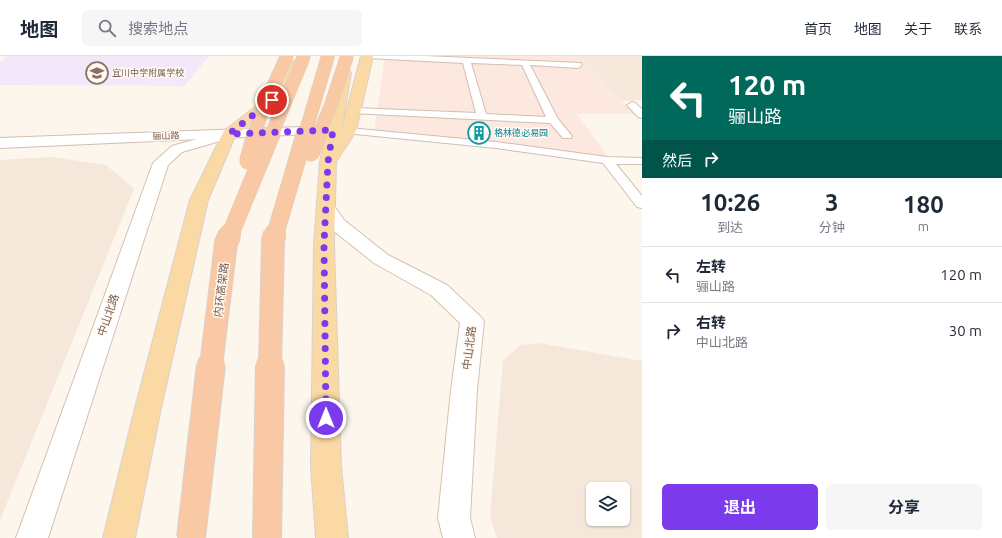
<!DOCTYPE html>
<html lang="zh">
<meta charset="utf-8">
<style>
:root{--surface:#fff;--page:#f6f6f7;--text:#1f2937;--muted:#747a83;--line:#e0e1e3;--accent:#7c3aed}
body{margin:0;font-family:Ubuntu,"Noto Sans SC",sans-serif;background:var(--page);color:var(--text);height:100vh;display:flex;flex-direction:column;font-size:15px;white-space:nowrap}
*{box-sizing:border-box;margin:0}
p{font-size:13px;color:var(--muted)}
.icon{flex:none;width:22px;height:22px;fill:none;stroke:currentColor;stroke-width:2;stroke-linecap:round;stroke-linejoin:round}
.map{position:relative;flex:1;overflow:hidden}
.details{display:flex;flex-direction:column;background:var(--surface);width:360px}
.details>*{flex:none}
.banner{background:#00695c;color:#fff;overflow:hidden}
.controls{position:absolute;left:586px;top:426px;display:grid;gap:8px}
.controls a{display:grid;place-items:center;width:44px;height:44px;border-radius:6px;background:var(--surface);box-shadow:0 1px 3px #0004;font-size:20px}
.pin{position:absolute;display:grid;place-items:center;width:34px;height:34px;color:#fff;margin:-17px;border:2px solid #fff;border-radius:50%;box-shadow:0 1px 4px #0007}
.me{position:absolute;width:44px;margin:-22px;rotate:0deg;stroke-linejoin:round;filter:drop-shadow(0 0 3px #0008)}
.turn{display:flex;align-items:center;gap:14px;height:84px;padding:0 20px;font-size:18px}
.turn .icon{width:52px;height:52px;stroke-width:2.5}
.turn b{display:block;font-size:28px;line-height:34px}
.then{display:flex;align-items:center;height:38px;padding:0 20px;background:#0003;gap:8px;font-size:15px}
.eta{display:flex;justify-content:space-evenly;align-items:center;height:68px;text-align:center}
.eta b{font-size:24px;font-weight:700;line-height:28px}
.primary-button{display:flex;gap:8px;margin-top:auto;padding:8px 20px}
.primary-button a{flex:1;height:46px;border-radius:6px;background:var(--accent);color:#fff;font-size:16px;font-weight:700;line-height:46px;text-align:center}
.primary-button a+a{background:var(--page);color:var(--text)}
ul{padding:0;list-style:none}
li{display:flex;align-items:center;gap:12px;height:56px;padding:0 20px;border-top:1px solid var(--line)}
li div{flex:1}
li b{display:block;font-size:15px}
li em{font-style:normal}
header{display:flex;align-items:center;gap:24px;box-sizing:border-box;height:56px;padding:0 20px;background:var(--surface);border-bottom:1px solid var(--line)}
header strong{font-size:19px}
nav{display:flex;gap:22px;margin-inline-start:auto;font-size:14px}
.search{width:280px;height:36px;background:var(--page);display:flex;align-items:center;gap:10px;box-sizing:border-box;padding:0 14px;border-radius:6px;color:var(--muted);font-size:15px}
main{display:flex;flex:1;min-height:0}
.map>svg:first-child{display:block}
.residential{fill:#f5e8da;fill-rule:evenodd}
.commercial{fill:#fde8e0}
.education{fill:#f3e8fa}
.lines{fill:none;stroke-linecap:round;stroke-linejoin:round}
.service-casing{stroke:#d1beb0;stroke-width:2}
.minor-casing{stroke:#d1beb0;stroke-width:2}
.secondary-casing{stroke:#d6c0b0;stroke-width:2}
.primary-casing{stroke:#dad1cd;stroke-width:2}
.service{fill:#fff;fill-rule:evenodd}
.minor{fill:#fff;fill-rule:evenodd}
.secondary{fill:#fff;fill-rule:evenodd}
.primary{fill:#fbd9a5;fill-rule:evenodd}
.trunk-bridge-far3-casing{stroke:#dad1cd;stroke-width:14;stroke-linecap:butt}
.trunk-bridge-far2-casing{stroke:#dad1cd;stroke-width:18;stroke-linecap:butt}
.trunk-bridge-far1-casing{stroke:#dad1cd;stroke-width:24;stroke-linecap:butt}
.trunk-bridge-casing{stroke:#dad1cd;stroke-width:30;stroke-linecap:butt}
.trunk-bridge-far3{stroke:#f9c8a4;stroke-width:13}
.trunk-bridge-far2{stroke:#f9c8a4;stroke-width:17}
.trunk-bridge-far1{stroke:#f9c8a4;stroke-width:22}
.trunk-bridge{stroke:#f9c8a4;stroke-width:28}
.route{stroke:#7c3aed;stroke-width:7;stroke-dasharray:0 12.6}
.labels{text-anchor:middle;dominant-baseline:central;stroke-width:3;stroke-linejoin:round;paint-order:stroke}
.far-education-label{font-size:9px;fill:#785e54;stroke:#fffaf3;text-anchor:start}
.far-culture-label{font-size:9px;fill:#0d838f;stroke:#fffaf3;text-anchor:start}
.far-street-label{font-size:9px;fill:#7a5c4d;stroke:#fffaf3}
.street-label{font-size:11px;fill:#7a5c4d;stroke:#fffaf3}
</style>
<header>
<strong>地图</strong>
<div class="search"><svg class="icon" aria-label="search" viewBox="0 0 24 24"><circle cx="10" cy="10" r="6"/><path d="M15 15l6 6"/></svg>搜索地点</div>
<nav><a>首页</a><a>地图</a><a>关于</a><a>联系</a></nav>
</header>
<main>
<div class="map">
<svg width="642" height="482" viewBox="0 0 642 482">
<rect width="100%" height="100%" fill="#fdf6ec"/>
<path class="residential" d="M580 0H642V44L621 45Z
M51 101 106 109 134 133 0 464V104Z
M539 287 642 305V482H497L490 461 503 305 520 289ZM593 433H623V463H593Z"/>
<path class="commercial" d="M385 0H580L634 58H577L609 102 374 75Z"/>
<path class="education" d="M8 0H209L184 30 0 29V6Z"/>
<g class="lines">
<g class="service-casing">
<path id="service" d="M363 0H425L581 7 582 9 578 12 530 9 558 63 572 80 571 82H563L550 67 351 57 350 55 351 53 355 52 476 57 463 7 367 2ZM471 7 522 9 546 61 486 58Z
M632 46 635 47 642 53V62L638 61 627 49Z
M349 72 496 86 607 101 642 102V108H616L642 140V152L637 151 603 107 496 92 345 77 344 75 345 73Z"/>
</g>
<g class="minor-casing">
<path id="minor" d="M327 70 332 71 334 74 332 77 0 92V82Z"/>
</g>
<g class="secondary-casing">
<path id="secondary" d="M229 74 234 75 236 78 234 81 182 96 168 109 48 482H16L153 107 172 90Z
M326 146 332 147 344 164 388 199 447 229 480 260 484 265 477 334 470 462 475 482H443L438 462 451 334 460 267 431 239 374 207 330 172 317 151 320 147Z"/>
</g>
<g class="primary-casing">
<path id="primary" d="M361 0H373L356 75 336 106 334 188 341 410 348 482H316L311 410 314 188 320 106 339 17 341 14H349L351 17 341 76Z
M295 5 299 6 301 8 288 39 235 80 208 144 161 352 135 482H103L135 352 190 144 224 75 277 34 289 8 291 6Z"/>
</g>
<use href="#service" class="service"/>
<use href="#minor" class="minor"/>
<use href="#secondary" class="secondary"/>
<use href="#primary" class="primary"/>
<g class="trunk-bridge-far3-casing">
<path id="trunk-bridge-far3" d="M255 78 261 57 287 0
M272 78 304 0
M305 78 328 0
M319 78 331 49 347 0"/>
</g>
<g class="trunk-bridge-far2-casing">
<path id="trunk-bridge-far2" d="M311 97 319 77
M248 105 256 77
M230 179 272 77
M275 179 305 77"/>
</g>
<g class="trunk-bridge-far1-casing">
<path id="trunk-bridge-far1" d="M211 310 226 187 230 178
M270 310 273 184 275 178"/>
</g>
<g class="trunk-bridge-casing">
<path id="trunk-bridge" d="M191 482 211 309
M267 482 270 309"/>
</g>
<use href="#trunk-bridge-far3" class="trunk-bridge-far3"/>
<use href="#trunk-bridge-far2" class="trunk-bridge-far2"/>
<use href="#trunk-bridge-far1" class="trunk-bridge-far1"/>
<use href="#trunk-bridge" class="trunk-bridge"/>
</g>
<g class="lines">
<path class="route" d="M272 44 229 78 333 74 328 106 324 188 326 362"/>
</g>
<defs>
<g id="school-ring" transform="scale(1.15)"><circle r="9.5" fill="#fffaf3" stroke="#8d6e63" stroke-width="1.5"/><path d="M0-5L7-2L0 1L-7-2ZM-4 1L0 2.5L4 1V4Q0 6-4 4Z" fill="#8d6e63"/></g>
<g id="building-ring" transform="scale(1.15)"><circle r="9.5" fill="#fffaf3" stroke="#0f9aa8" stroke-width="1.5"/><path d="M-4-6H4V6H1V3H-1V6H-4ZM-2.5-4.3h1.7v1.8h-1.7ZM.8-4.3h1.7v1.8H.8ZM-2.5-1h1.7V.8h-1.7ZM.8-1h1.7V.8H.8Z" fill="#0f9aa8"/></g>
</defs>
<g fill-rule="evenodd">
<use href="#school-ring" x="97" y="17"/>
<use href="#building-ring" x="479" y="77"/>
</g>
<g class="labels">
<g class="far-education-label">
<text x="112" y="17">宜川中学附属学校</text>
</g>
<g class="far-culture-label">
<text x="494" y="77">格林德必易园</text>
</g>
<g class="far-street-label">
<text transform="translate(166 80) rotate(-2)">骊山路</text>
</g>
<g class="street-label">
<text transform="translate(221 234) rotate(-83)">内环高架路</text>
<text transform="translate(108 259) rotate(-71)">中山北路</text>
<text transform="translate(469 292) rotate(-83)">中山北路</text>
</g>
</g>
</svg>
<div class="controls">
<a><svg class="icon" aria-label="layers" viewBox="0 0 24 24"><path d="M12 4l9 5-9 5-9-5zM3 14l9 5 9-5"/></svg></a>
</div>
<div class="pin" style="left:272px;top:44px;background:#d93025"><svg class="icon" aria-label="arrive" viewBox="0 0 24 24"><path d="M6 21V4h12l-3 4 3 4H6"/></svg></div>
<svg class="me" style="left:326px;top:362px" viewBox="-20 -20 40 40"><circle r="17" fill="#7c3aed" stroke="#fff" stroke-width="3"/><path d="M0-11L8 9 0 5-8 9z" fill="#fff"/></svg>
</div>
<section class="details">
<div class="banner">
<div class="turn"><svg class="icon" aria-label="left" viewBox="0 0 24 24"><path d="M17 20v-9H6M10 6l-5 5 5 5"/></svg><div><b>120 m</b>骊山路</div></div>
<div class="then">然后<svg class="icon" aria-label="right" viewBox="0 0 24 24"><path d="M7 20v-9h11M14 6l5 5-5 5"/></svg></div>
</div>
<div class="eta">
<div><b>10:26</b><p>到达</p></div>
<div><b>3</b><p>分钟</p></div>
<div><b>180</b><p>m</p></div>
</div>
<ul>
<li><svg class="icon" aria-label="left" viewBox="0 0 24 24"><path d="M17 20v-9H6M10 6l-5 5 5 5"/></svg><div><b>左转</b><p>骊山路</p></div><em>120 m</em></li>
<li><svg class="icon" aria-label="right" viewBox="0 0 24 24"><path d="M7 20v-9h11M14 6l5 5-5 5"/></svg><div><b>右转</b><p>中山北路</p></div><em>30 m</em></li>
</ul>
<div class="primary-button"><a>退出</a><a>分享</a></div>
</section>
</main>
